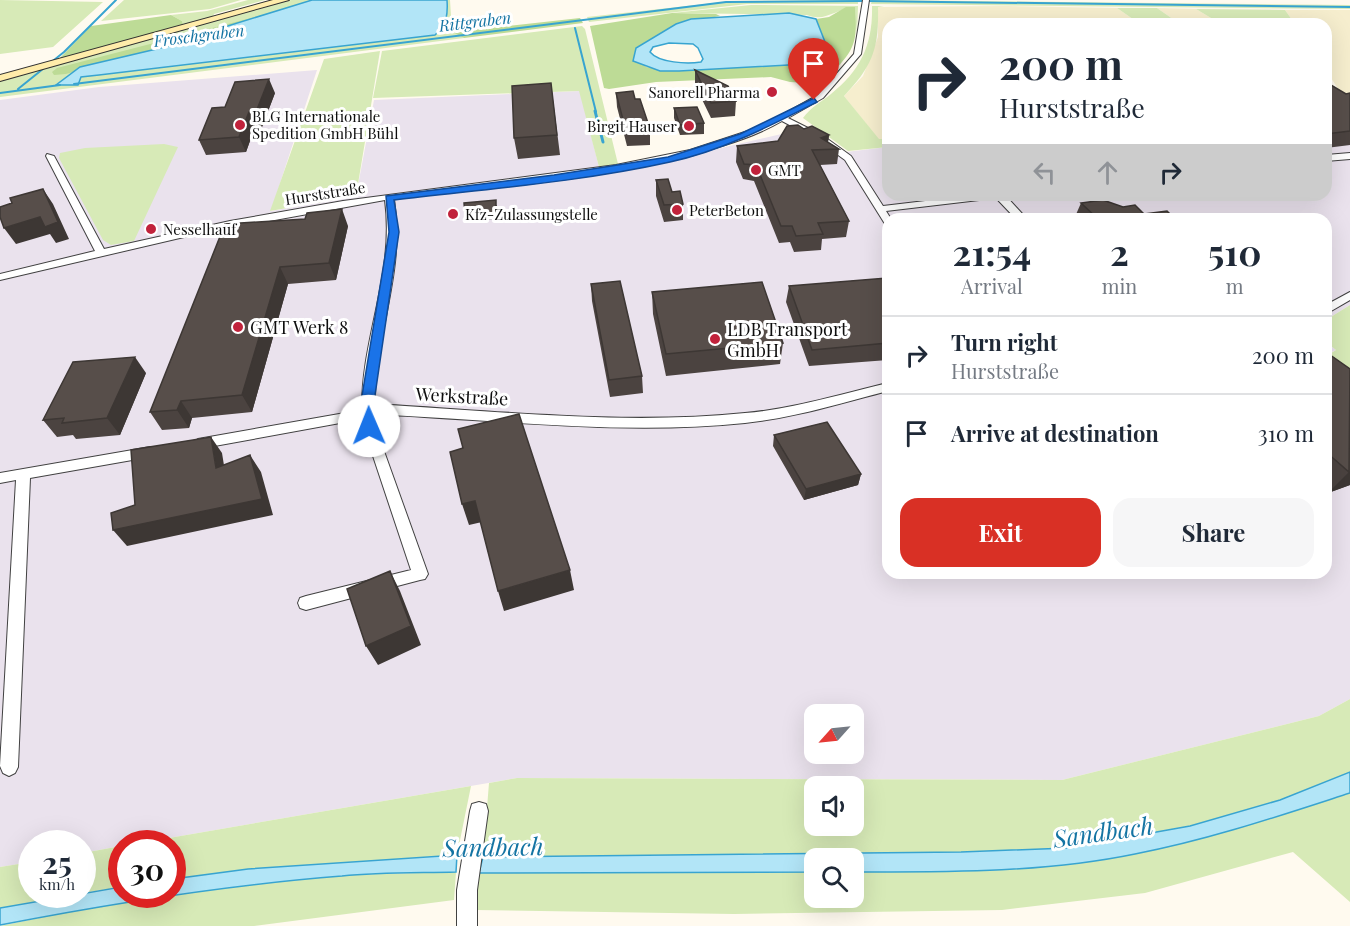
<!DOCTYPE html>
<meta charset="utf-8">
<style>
:root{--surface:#fff;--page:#f6f6f7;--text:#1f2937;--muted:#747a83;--line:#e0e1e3;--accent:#d93025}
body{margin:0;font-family:"Playfair Display",serif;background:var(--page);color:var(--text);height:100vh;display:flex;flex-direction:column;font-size:22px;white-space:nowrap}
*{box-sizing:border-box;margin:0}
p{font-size:20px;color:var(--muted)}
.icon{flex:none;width:33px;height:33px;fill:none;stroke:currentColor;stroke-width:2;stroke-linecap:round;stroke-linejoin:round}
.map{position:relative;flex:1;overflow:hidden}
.panel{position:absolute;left:882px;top:213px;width:450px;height:366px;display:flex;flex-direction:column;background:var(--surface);border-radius:18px;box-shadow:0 6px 24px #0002}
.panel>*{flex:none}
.guide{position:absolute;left:882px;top:18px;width:450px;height:183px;border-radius:18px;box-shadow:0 6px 24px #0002;background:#fff;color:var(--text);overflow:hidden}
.needle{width:39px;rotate:243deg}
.fabs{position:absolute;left:804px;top:704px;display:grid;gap:12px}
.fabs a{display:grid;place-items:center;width:60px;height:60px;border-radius:12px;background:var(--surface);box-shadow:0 6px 24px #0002;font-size:30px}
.speed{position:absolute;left:18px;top:830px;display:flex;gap:12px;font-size:30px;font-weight:700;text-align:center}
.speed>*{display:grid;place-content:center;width:78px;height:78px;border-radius:50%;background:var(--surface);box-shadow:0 6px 24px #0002;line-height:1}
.speed small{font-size:15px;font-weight:400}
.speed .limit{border:9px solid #d22;background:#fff;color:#111}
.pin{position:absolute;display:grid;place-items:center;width:51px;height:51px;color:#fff;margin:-62px -26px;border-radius:50% 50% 50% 0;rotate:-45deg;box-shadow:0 0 6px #0007}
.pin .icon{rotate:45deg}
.me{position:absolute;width:66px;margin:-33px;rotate:359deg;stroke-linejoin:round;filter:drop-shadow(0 0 4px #0008)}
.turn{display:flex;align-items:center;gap:21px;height:126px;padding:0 18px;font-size:27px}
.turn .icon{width:78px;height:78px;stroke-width:2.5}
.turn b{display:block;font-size:42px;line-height:51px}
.lanes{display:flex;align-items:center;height:57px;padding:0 18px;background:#0003;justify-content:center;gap:30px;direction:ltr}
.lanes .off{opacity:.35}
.eta{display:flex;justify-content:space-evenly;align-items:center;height:102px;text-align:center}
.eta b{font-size:36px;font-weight:700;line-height:42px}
.primary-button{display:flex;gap:12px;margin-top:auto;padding:12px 18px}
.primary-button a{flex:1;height:69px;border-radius:18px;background:var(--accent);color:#fff;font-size:24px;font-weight:700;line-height:69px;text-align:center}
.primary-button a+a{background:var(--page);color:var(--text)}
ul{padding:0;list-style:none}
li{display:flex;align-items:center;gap:18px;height:78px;padding:0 18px;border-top:2px solid var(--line)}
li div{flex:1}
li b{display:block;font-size:22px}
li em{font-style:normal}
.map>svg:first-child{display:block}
.industrial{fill:#eae2ed;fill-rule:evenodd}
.farmland{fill:#f6eece}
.green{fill:#d7eab7;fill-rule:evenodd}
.forest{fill:#bddb96}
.water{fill:#b2e5f7;stroke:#38a4d0;stroke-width:1.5;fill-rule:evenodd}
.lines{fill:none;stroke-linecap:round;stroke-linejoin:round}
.stream-far1{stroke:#38a4d0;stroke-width:2}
.stream{stroke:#38a4d0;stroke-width:3}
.street-casing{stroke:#414141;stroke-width:2}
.secondary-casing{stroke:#303030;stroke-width:2}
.street{fill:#fff;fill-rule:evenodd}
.secondary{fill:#ffecaa;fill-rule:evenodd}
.wall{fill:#4b4340}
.shaded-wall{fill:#3d3734}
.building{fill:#574e4a;stroke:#3d3734;stroke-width:1.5}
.route{fill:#1a73e8;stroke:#114b97;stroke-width:1.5}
.poi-dot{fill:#c1223b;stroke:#fff;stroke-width:2}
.labels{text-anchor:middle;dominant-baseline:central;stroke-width:6;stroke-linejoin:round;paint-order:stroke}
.far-poi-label{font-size:15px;fill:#0e0e0e;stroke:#fff;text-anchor:start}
.far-street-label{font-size:15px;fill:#0e0e0e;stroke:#fff}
.far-water-label{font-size:16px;font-style:italic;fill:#1474a3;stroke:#fff}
.poi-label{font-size:18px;fill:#0e0e0e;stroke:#fff;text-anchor:start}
.street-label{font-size:18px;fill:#0e0e0e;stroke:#fff}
.near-water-label{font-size:24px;font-style:italic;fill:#1474a3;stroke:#fff}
</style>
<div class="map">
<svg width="1350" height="926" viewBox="0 0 1350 926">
<rect width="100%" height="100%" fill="#fffaef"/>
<path class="industrial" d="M317 70 271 211 356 196 374 100 580 91 599 167 614 173 786 133 837 153 888 147V195H1326V101L1350 98V305L1326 320V219H888V573H1326V342L1336 350 1328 354 1350 370V699L1319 716 1062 780 517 778 140 843H122L121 846 83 853 82 843H32L31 862 0 867V100L99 87ZM814 714H854V753H814Z"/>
<path class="farmland" d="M1007 6 1117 8 1140 24H888V139L879 140 844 96 863 76 878 37V7Z
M1157 8 1196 9 1221 24H1180Z
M1285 10H1350V94L1342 95 1326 70V24H1295Z"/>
<path class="green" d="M0 0 103 2 53 47 0 54Z
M124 0H241L210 9 101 21Z
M248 0H265L214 14 212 19 184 27 182 21 171 15 207 11Z
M291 0H450L452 32 464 38 0 97V81Z
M858 0V4H747L589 22 587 17 732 1Z
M872 0 1350 5V9L871 4Z
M751 5 858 6 857 35 855 8C837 7 826 23 807 15L672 13Z
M872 6H884L878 7C879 48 873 66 844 96L879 139H888V147L848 151 803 118C810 108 821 102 831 94 861 70 873 44 872 6Z
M1117 8H1157L1180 24H1140Z
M1196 9 1285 10 1295 24H1221Z
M582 26 585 29 618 164 599 167 579 91 373 98 382 51Z
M380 51 356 196 270 211 324 59Z
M164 144 178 147 134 241 111 245 103 240 59 158 60 153 85 148Z
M1350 305V370L1328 355 1336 350 1326 342V320Z
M1350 699V772L1280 800 1190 826 1067 848 961 852 483 857 489 783 517 778 1062 780 1319 716ZM814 786H854V825H814Z
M471 786 457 855 248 869 173 879 172 843H140Z
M1350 793V902L1293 852 1145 893 1002 910 734 914 476 910 479 873 814 872V897H854V872H942L1215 834Z
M121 846V887L83 893V853Z
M31 862 32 894H79L0 908V867Z
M456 872 454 900 254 926H0L93 907 212 889 344 875Z"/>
<path class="forest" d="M846 7H855C859 51 850 52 823 84L790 82 771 77 656 82 609 89 604 88 590 26 672 13 716 14 720 16 676 24 636 48 646 67 679 71 713 67 783 66 825 42 816 19 829 17Z
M267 14 225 34 170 45 66 74 54 75 52 72 57 68Z
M171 15 182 21 184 27 58 60 91 26Z
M580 18 583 23 464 38 452 32Z"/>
<path class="water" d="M312 0H447C448 15 447 24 435 35L99 75 81 77 78 85H56L80 67 182 43 205 33Z
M789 13 816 19 825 42 813 60 806 64 679 71H660L633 61 636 48 676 24 691 19ZM669 43 693 44 698 48 703 59 701 62C687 64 659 63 650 52L653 47Z
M1350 772V793C1279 816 1208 840 1135 854 1043 873 947 872 854 872V858H814V872L479 873 483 857 961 852 1067 848 1190 826 1280 800Z
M457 855 456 872C418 873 380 872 342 876 227 885 113 903 0 925V908L121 887 122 894H172L173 879 248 869Z"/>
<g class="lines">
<path class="stream-far1" d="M575 28 596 112
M74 84 726 2 865 1 1350 7
M18 89 64 52 116 0
M0 93 60 85"/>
<path class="stream" d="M595 111 603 142"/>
<g class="street-casing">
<path id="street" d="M863 0H869L861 54 823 98 788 118 822 135 851 156 883 206 976 195H1005L1027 219H1016L996 198 886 211 891 219H888V225L885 224 845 160 816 139 782 121C746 142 702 152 661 161 573 180 483 186 394 199 406 275 373 336 375 408L390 405C508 412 628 425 745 413 793 409 841 394 888 383V391C841 403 794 418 745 423 628 435 508 421 390 415L375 417V426L428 574 425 579 420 580 306 610 300 608 298 603 300 598 306 596 411 570 363 426 362 419 198 449 191 444 198 439 362 410C361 338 395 274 385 200L197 234 0 280V274L95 251 46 156 47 154 54 156 104 249 230 221 343 201 616 165 690 150 760 127 818 95 854 54Z
M1350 153V159L1326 161V155Z
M1350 292V300L1326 314V305Z
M150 447 155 448 157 452 155 456 30 478 18 767 15 773 9 776 3 773 0 766 16 480 0 483V473Z
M479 802 486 804 488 811 477 890V926H457V890L470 811 472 804Z"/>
</g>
<g class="secondary-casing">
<path id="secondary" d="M273 0H289L0 81V75Z"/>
</g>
<use href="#street" class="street"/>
<use href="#secondary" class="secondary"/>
</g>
<path class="wall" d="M695 70 736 101 735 116 711 118 695 85Z
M551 83 560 155 518 159 514 138Z
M1326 85 1346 94 1350 93V145L1326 148Z
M275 93 262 127H255L246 152 206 155 199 140 225 107Z
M616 93 635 99 650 129V145L627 146 617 107Z
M674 108 704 123V134L680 135 674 118Z
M804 129 829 135 828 142 839 149 837 164 820 165 849 221 846 237 822 239 821 250 794 252 790 242 779 243 754 181 743 179 736 162 737 146 778 141Z
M656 180 672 192 683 204V220L664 222 656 196Z
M1081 203 1144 214 1175 219H1074Z
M497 205V219L466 220 465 215Z
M305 219 348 226 336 280 288 284 252 412 192 418 189 428 162 430 150 412Z
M888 280V360L809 366 786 302 789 286Z
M591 284 642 376 643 393 610 397 592 301Z
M652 292 783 343 780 364 666 376 653 314Z
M1326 352 1350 369V485L1328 493 1326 491Z
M146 373 120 435 76 439 73 435 57 437 43 420Z
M774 435 861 474 858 485 804 500 773 446Z"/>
<path class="shaded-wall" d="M269 79 275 93 262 127 256 112Z
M249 112 255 127 246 152 239 137Z
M829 135 827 149 821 138Z
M43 189 53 204 69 239 56 243 50 234 16 244 4 228 40 217Z
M342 209 348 226 336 280 329 263Z
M280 267 288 284 252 412 242 395Z
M135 357 146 373 120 435 107 418Z
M181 401 192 418 189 428 177 410Z
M211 437 222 453 227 484 216 468Z
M250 455 261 472 273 515 127 546 113 530Z
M1350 471V485L1328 493Z
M861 474 858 485 804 500 806 489Z
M475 501 482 522 469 525 462 504Z
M570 570 574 590 504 611 498 591Z
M390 571 400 591 421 645 378 665 366 646Z"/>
<path class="building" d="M695 70 728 86 736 101 711 103Z
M269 79 256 112H249L239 137 199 140 212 108 225 107 235 82Z
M551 83 557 135 514 138 512 86Z
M1326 85H1331L1346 94 1350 93V131L1326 134Z
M633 91 635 99H640L650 129 626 131 616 93Z
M697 107 704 123 680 125 674 108Z
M798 125 804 129 812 126 829 135 821 138 839 149 812 150 849 221 818 223 823 234 796 236 792 226H781L756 165 744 164 737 146 778 141 787 126Z
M668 179 672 192 680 191 683 204 664 205 656 180Z
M43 189 58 222 45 227 40 217 4 228 0 217V207L12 203 10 198Z
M496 200V213L465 215 464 203Z
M1103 200 1123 207 1135 205 1144 214 1167 211 1175 219H1098L1081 203Z
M342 209 329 263 280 267 242 395 181 401 177 410 150 412 225 224 305 219 307 213Z
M887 278 888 280V343L812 350 789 286Z
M620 281 642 376 609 380 591 284Z
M762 282 783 343 666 354 652 292Z
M1326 352 1350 369 1349 472 1326 452Z
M135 357 107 418 62 423 64 418 43 420 73 362Z
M519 414 570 570 498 591 475 501 462 504 450 452 463 448 458 429Z
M827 422 861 474 806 489 774 435Z
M211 437 216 468 250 455 262 499 113 530 111 513 135 505 131 450Z
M390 571 411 626 366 646 347 589Z"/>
<path class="route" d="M814 98 817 102C770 126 722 151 670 162 580 182 486 189 394 200L399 232 374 402 376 426 374 429H364L361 402 389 232 386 196 554 175 668 157 740 134Z"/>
<g class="poi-dot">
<circle cx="772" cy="92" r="6"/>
<circle cx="240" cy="125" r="6"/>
<circle cx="689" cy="126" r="6"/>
<circle cx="756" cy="170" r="6"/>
<circle cx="677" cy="210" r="6"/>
<circle cx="453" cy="214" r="6"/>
<circle cx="151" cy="229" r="6"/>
<circle cx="238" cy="327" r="6"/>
<circle cx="715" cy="339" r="6"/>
</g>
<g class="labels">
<g class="far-poi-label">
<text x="760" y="92" text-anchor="end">Sanorell Pharma</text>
<text x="252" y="116">BLG Internationale<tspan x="252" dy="17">Spedition GmbH Bühl</tspan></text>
<text x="677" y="126" text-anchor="end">Birgit Hauser</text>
<text x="768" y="170">GMT</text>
<text x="689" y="210">PeterBeton</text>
<text x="465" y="214">Kfz-Zulassungstelle</text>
<text x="163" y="229">Nesselhauf</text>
</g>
<g class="far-street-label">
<text transform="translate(325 193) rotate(-9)">Hurststraße</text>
</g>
<g class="far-water-label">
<text transform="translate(475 21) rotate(-7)">Rittgraben</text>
<text transform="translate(199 35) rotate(-7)">Froschgraben</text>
</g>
<g class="poi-label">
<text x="250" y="327">GMT Werk 8</text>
<text x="727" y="329">LDB Transport<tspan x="727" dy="21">GmbH</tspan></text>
</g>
<g class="street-label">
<text transform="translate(462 396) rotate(3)">Werkstraße</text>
</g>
<g class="near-water-label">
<text transform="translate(1103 831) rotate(-8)">Sandbach</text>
<text transform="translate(493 846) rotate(-1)">Sandbach</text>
</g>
</g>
</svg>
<div class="fabs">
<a><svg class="needle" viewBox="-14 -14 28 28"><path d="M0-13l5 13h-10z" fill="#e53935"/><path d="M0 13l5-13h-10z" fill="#747a83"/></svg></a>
<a><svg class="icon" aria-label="sound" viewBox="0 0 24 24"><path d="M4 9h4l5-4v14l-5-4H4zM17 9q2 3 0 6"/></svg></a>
<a><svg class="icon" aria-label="search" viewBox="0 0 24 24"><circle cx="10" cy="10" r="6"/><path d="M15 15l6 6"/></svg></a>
</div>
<div class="speed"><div>25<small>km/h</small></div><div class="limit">30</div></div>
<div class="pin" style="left:814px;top:100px;background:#d93025"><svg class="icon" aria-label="arrive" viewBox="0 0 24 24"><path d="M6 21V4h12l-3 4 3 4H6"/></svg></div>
<svg class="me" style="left:369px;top:426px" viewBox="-20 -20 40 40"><circle r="19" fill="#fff"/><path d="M0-13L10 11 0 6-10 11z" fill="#1a73e8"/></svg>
<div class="guide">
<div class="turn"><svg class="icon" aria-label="right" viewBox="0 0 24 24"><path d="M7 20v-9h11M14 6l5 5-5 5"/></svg><div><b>200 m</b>Hurststraße</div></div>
<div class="lanes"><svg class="icon off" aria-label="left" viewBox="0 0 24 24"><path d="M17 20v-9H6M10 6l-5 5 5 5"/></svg><svg class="icon off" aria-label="ahead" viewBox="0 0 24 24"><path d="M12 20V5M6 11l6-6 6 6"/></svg><svg class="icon" aria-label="right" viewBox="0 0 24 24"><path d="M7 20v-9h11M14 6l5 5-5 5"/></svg></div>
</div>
<section class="panel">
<div class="eta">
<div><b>21:54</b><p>Arrival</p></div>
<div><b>2</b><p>min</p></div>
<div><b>510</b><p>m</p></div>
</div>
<ul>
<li><svg class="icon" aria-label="right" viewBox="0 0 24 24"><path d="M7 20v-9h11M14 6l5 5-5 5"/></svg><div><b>Turn right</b><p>Hurststraße</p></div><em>200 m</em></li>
<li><svg class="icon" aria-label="arrive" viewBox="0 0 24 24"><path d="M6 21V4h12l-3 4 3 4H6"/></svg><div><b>Arrive at destination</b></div><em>310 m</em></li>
</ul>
<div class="primary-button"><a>Exit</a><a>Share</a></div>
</section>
</div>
